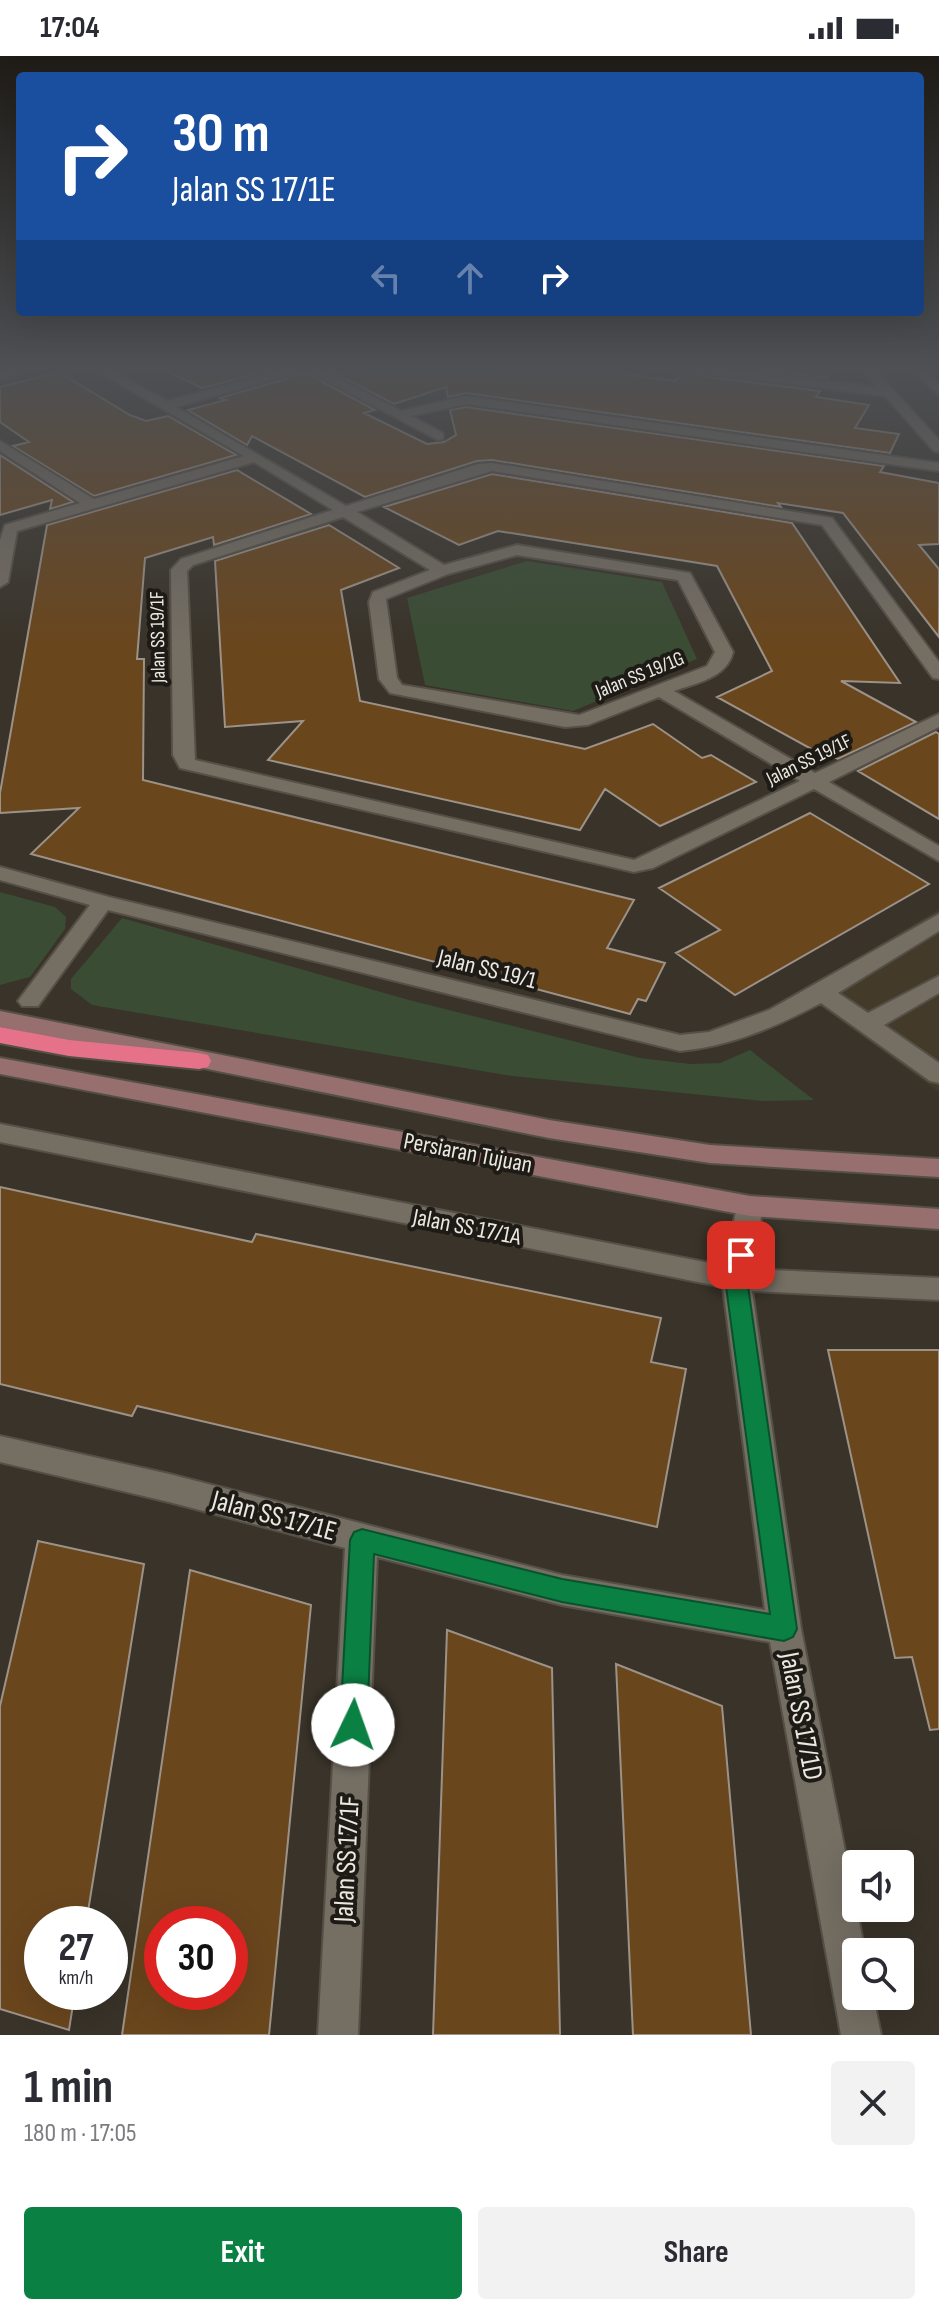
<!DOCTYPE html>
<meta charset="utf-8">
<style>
:root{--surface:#fff;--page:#f2f2f3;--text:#2b2b33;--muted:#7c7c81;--accent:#0b8043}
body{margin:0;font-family:"Sofia Sans Condensed",sans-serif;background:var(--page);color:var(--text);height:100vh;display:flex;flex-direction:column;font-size:30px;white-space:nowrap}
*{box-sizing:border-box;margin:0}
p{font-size:26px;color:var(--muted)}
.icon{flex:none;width:44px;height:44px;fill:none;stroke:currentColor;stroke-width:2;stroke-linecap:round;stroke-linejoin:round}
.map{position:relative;height:1979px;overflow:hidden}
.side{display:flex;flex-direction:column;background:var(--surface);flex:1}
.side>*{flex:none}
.top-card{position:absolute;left:16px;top:16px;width:908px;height:244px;border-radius:8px;box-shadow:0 8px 32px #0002;background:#1a4fa0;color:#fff;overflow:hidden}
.tools{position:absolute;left:842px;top:1794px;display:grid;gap:16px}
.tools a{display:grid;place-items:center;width:72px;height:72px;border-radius:8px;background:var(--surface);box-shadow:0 8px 32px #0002;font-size:40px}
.speed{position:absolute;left:24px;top:1850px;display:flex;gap:16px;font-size:40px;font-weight:700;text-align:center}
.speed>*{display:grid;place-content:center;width:104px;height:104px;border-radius:50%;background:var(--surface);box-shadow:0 8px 32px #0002;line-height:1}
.speed small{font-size:20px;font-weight:400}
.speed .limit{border:12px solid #d22;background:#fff;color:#111}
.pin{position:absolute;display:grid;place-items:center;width:68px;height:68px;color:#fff;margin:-34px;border-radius:16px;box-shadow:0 4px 12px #0006}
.me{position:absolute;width:88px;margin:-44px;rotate:3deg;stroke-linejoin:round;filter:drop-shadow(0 0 6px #0008)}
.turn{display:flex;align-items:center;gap:28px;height:168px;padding:0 24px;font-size:36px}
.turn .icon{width:104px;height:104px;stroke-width:2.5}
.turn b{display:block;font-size:56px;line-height:68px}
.lanes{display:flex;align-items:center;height:76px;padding:0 24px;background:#0003;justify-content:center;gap:40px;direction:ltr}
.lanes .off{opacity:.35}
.round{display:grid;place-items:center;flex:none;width:84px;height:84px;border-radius:8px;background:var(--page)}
.overview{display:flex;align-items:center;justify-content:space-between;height:136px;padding:0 24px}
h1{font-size:48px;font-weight:700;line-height:60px}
.action{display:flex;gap:16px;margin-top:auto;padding:16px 24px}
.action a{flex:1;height:92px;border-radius:8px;background:var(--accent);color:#fff;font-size:32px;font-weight:700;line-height:92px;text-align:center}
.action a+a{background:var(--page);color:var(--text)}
.status{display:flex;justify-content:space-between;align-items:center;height:56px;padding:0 40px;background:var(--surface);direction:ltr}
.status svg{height:22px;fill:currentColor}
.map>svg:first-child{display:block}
.built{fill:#433a2a}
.green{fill:#3a4c33}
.building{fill:#6a461d;stroke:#9c9288;stroke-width:2;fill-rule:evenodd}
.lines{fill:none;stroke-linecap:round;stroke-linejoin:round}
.minor-casing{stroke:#555047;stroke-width:4}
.secondary-casing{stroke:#555047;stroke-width:4}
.motorway-casing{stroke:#555047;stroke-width:4}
.minor{fill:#756e63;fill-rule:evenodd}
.secondary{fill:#976f6e;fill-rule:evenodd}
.motorway{fill:#e57289;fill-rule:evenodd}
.route{fill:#0b8043;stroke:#07532c;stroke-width:2}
.labels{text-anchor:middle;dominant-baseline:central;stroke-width:8;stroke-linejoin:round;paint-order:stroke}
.far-street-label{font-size:20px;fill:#ebe8e1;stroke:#1e1b16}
.street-label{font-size:24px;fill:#ebe8e1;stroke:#1e1b16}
.near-street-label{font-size:28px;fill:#ebe8e1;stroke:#1e1b16}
</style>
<div class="status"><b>17:04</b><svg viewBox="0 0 49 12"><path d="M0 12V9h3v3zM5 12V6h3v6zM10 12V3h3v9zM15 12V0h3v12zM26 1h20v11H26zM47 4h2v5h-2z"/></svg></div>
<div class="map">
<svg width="939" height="1979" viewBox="0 0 939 1979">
<rect width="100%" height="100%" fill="#393329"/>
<path class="built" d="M939 853V1036L801 936Z"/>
<path class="green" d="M527 505 662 526 697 603 573 655 425 629 407 542Z
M0 836 55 851 66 861 65 873 30 921 0 929Z
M122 862 409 944 640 1002 690 1008 720 1007 750 994 814 1044 763 1045 512 1020 92 949 71 933V923Z"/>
<path class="building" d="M163 313H277L202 332Z
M327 313H591L675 325 686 313H693L702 320 820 335 816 341 869 349 855 372 899 378 890 397 466 337 448 341 446 331 394 348Z
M752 313H833L828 322Z
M59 316 130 359 146 365 168 360 236 399 94 440 13 390 29 386 0 366V331Z
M306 317 375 354 364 357 427 388 444 386 456 379 450 354 466 351 884 410 880 416 939 427V488L919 489 939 513V581L843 457 778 447 781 451 492 404 477 405 365 441 252 380 247 389 188 354 226 344 220 342Z
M0 399 73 446 50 453 52 444 0 459Z
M237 414 311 458 214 489 213 481 145 502 137 603H144L143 724 634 844 607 892 665 907 646 945 638 943 630 958 31 798 79 752 0 757V737L47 469Z
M492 418 792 467 900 627 841 625 916 666 838 703 830 699 826 701 717 641 772 615 717 510 498 475 459 489 384 451Z
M329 469 399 512 341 534 360 645 585 693 653 668 702 702 711 699 756 726 660 770 605 733 580 774 268 704 303 665 225 671 215 505Z
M936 676 939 678V763L858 715Z
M810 757 929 828 735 939 676 897 720 874 659 832Z
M0 1131 252 1186 256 1178 661 1262 651 1306 686 1313 657 1471 137 1350 132 1360 0 1328Z
M828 1294H939V1673L930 1674 912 1601 895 1602Z
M38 1485 144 1508 86 1868H42V1936H75L69 1974 0 1953V1650Z
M190 1514 311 1549 269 1979H122ZM162 1868H230V1936H162Z
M447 1574 552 1612 560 1979H433Z
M616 1608 722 1650 751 1979H633Z"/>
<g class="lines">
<g class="minor-casing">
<path id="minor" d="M14 313H35L0 324V316Z
M94 313H109L167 345 287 313H321L401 355 466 340 939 407V415L466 348 411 360 443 377V383L438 384 306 314 176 351 346 450 478 408 492 407 832 462 939 606V623L933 622 822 469 492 415 357 456 444 509 517 489 690 517 733 596C727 622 696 627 674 635L815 717 939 658V671L829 726 939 790V805L814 733 653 812 634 816 180 712 173 699 171 514 181 503 333 454 254 406 17 475 8 526 0 531V484L5 469 80 447 0 395V385L94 443 244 400ZM343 461 430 514 373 536 369 546 379 623 390 637 565 671 588 669 659 641 800 725 634 804 195 704 187 515 193 509ZM517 499 678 524 715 596 707 610 579 659 402 629 397 622 386 543 448 518Z
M696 313H730L877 331 861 313H874L939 384V396L934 395 885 340 702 317Z
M0 811 109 841 680 979 709 976 769 954 939 858V875L838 937 868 957 939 920V937L884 969 939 1007V1027L930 1025 821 947C775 971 732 990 680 995L108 854 38 950H22L18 945 90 849 0 824Z
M0 1068 725 1210 737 1150 741 1143 750 1140 759 1143 763 1150 752 1213 939 1222V1244L752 1235 801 1573 865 1896H856V1940H873L881 1979H841L770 1586 562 1549 377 1501 358 1979H318L345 1492 169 1446 0 1406V1380L169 1418 562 1519 765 1554 723 1231 0 1086Z"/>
</g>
<g class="secondary-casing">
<path id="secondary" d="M911 313H924L939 328V339Z
M0 955 549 1064 710 1089 939 1103V1121L710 1107 549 1082 0 971Z
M0 1002 750 1140 939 1153V1173L750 1160 0 1018Z"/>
</g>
<g class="motorway-casing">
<path id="motorway" d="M0 971 69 984 199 997 208 999 211 1005 208 1011 199 1013 69 1000 0 987Z"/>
</g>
<use href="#minor" class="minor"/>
<use href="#secondary" class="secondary"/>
<use href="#motorway" class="motorway"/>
</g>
<linearGradient id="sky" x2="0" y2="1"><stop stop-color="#1f1c17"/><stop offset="0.53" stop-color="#4e5054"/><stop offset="1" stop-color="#4e5054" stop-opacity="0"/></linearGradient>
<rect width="939" height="590" fill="url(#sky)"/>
<path class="route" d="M741 1191 748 1193 751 1199 747 1223 797 1573 793 1581 784 1585 562 1546 374 1498 367 1669 363 1679 353 1683 344 1679 340 1669 350 1484 354 1476 362 1473 562 1523 770 1558 725 1223 733 1193Z"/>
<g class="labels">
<g class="far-street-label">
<text transform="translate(158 581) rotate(-91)">Jalan SS 19/1F</text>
<text transform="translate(640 619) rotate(-22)">Jalan SS 19/1G</text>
<text transform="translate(809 704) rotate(-26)">Jalan SS 19/1F</text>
</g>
<g class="street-label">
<text transform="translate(487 913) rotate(14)">Jalan SS 19/1</text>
<text transform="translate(468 1097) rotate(11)">Persiaran Tujuan</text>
<text transform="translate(467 1171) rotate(11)">Jalan SS 17/1A</text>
</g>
<g class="near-street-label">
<text transform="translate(274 1460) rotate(15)">Jalan SS 17/1E</text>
<text transform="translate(801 1660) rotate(79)">Jalan SS 17/1D</text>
<text transform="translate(347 1803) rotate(-87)">Jalan SS 17/1F</text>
</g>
</g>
</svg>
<div class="tools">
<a><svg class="icon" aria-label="sound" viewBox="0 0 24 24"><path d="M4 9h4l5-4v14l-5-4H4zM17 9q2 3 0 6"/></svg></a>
<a><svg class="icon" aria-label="search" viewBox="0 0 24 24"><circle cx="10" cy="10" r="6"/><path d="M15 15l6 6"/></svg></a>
</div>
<div class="speed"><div>27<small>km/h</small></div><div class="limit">30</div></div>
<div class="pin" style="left:741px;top:1199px;background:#d93025"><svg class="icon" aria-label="arrive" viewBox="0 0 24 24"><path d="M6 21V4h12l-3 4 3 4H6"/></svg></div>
<svg class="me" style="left:353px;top:1669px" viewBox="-20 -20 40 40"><circle r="19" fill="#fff"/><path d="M0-13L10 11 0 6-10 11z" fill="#0b8043"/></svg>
<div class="top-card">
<div class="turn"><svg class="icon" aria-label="right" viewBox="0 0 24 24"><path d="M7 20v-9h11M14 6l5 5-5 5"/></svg><div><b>30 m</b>Jalan SS 17/1E</div></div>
<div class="lanes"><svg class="icon off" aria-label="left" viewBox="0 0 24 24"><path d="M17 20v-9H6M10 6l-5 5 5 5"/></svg><svg class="icon off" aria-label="ahead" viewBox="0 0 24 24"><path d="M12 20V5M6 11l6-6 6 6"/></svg><svg class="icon" aria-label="right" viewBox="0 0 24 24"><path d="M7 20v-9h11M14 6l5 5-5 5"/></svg></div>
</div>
</div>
<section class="side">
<div class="overview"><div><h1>1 min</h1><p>180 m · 17:05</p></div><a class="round"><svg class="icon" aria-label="close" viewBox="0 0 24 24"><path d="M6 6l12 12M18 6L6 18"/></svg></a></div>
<div class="action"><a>Exit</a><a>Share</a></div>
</section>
